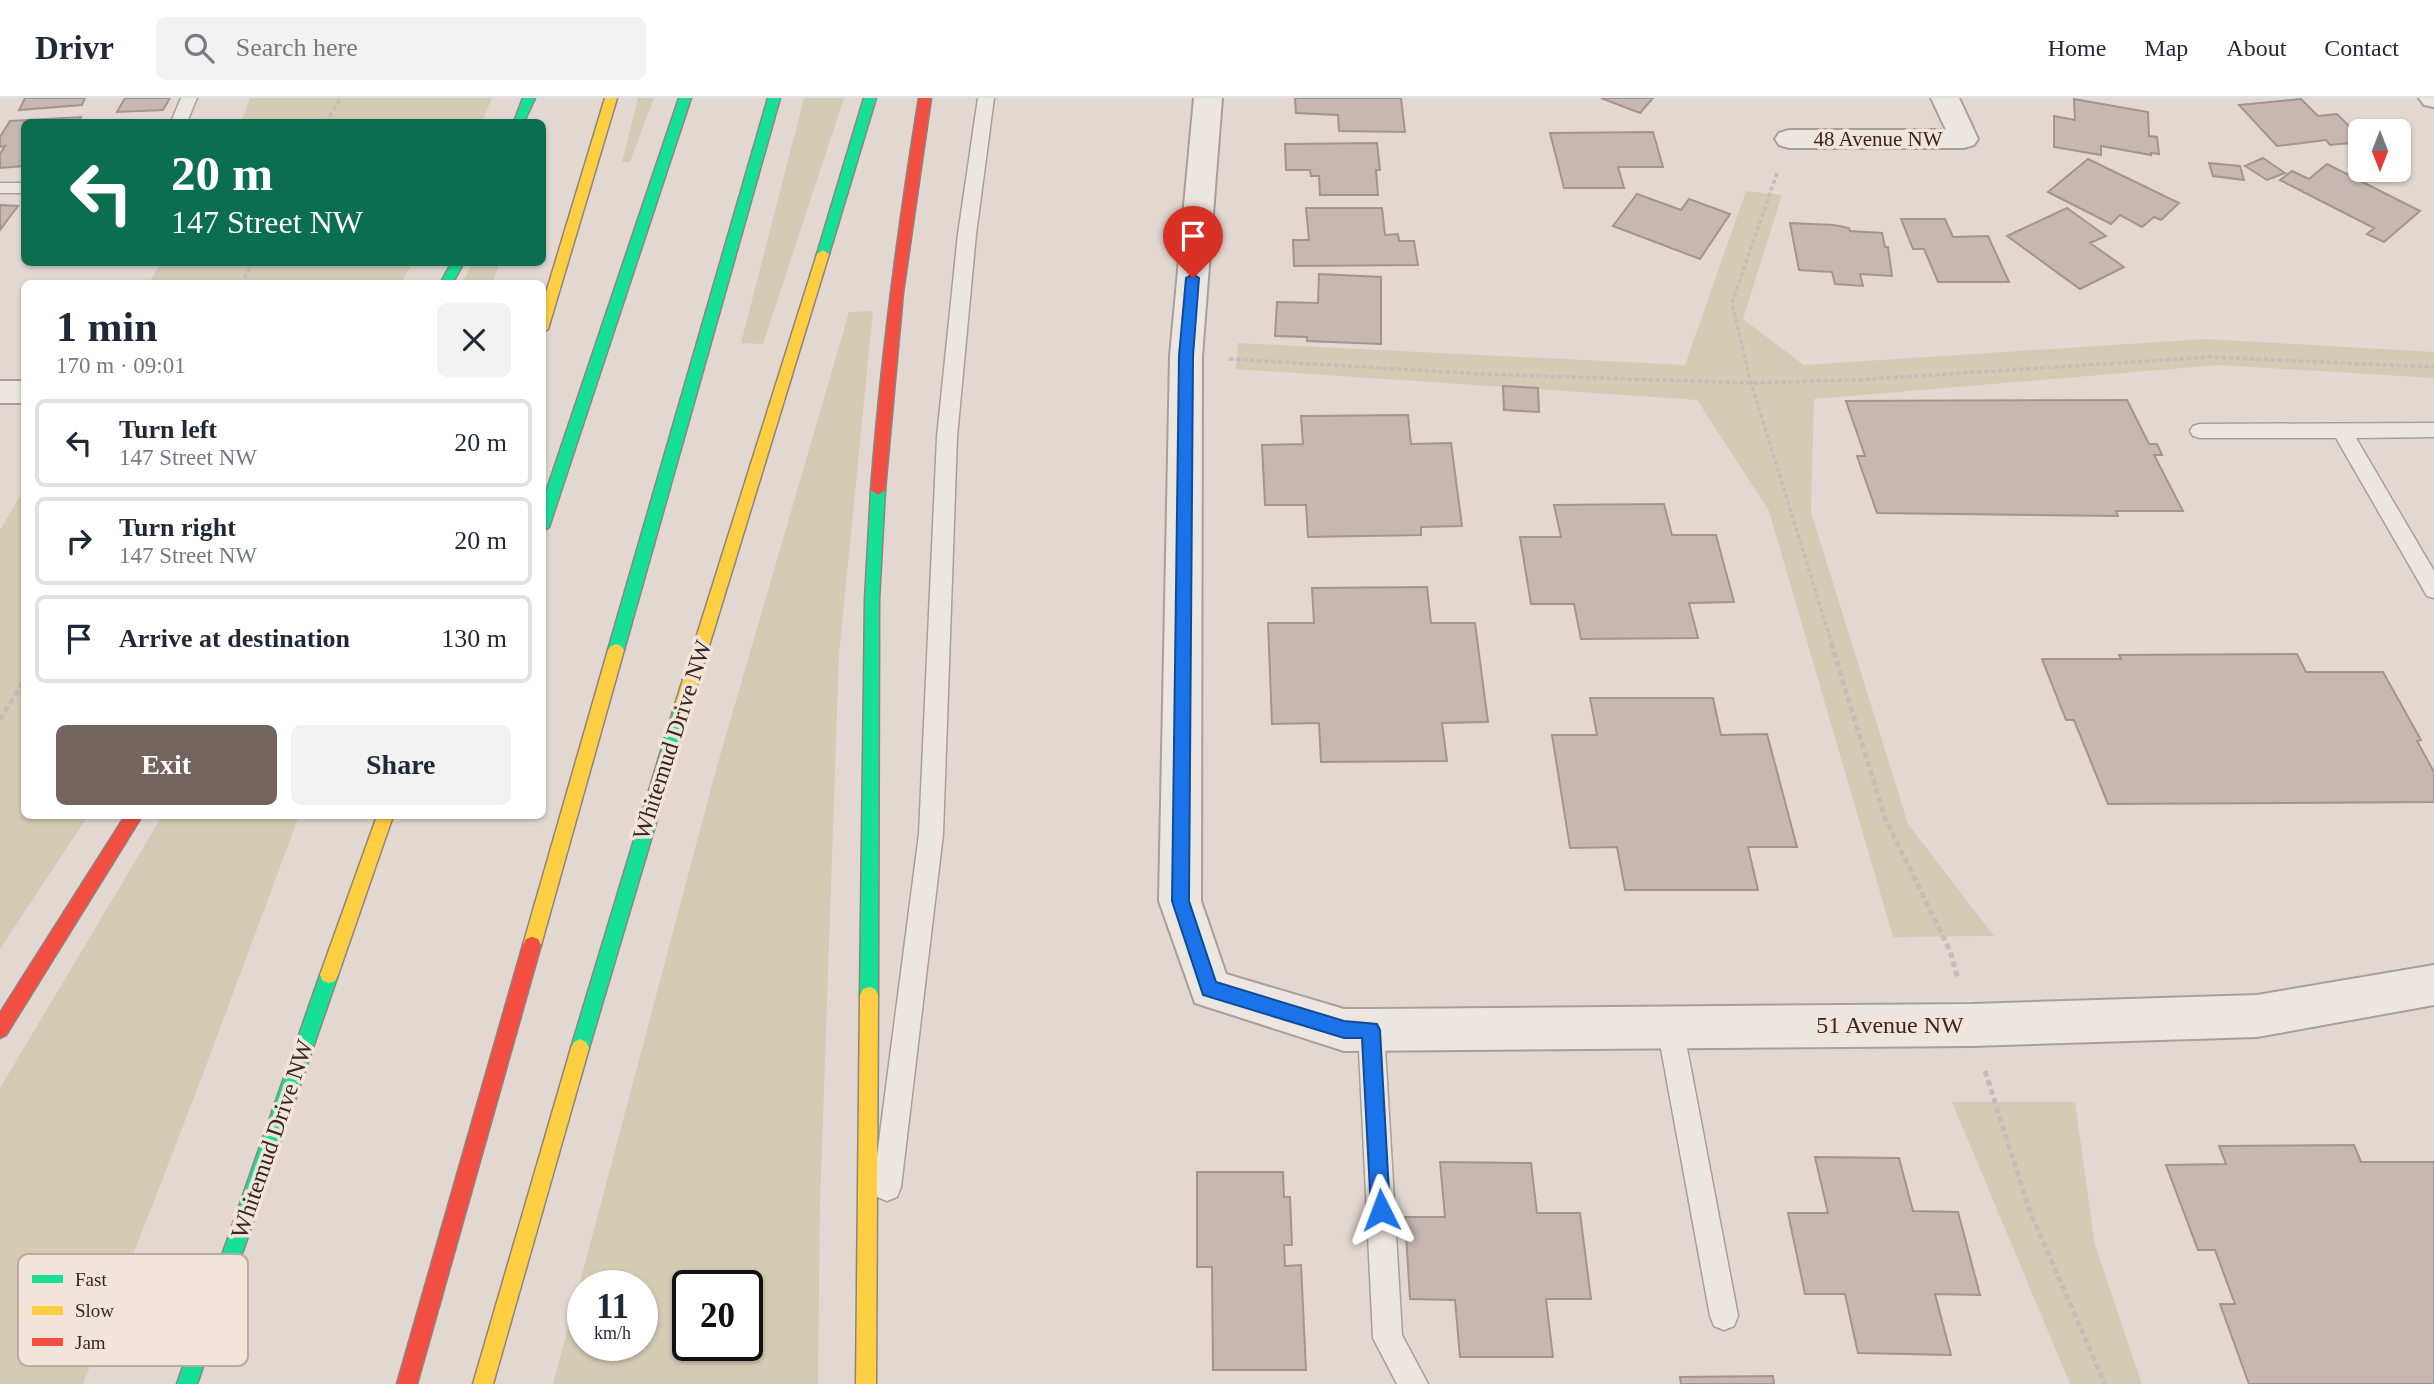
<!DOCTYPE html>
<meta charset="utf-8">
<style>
:root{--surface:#fff;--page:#f2f2f3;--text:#1f2937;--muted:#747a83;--line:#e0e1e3;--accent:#73645f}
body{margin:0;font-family:"Times New Roman",serif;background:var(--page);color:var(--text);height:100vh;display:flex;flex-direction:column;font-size:26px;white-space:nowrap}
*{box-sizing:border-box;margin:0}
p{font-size:23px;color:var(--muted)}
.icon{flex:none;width:38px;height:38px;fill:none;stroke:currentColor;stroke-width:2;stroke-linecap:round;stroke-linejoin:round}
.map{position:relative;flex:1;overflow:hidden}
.details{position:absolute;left:21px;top:182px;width:525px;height:539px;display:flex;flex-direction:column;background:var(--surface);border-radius:10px;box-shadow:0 2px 5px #0004}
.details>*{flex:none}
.hud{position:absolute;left:21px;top:21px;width:525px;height:147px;border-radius:10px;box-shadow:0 2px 5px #0004;background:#0b6e4f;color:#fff;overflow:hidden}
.needle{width:46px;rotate:180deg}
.controls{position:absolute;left:2348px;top:21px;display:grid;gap:14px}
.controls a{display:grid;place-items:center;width:63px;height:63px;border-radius:10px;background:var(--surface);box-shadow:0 2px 5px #0004;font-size:35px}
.speed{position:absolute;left:567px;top:1172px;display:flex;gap:14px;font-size:35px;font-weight:700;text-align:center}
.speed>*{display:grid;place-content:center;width:91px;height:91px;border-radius:50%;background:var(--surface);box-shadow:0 2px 5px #0004;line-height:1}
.speed small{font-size:18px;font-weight:400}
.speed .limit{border:4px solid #111;border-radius:10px;background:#fff;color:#111}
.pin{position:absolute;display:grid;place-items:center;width:60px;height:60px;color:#fff;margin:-72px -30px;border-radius:50% 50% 50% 0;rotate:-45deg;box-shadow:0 0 7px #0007}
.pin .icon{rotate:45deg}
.me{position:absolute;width:77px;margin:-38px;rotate:357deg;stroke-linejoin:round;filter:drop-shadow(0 0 5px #0008)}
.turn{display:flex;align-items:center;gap:24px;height:147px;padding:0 35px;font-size:32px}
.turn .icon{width:91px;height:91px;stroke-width:2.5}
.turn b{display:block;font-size:49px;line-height:60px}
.round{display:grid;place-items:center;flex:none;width:74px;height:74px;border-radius:10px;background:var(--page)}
.head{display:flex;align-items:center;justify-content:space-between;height:119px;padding:0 35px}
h1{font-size:42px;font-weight:700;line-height:52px}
.cta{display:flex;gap:14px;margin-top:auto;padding:14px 35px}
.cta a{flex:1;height:80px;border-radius:10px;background:var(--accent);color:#fff;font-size:28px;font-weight:700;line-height:80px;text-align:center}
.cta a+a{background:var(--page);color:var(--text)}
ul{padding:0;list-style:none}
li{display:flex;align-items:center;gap:21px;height:88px;margin:0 14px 10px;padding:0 21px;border:4px solid var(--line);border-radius:10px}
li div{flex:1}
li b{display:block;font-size:26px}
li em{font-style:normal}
header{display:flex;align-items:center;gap:42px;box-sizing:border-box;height:98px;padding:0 35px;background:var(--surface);border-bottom:2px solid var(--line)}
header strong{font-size:33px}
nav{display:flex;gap:38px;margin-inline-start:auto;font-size:24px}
.search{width:490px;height:63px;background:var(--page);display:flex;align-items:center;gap:18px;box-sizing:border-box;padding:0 24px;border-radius:10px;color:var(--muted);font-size:26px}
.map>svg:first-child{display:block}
.green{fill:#d4cbb5;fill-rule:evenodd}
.building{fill:#c6b7b2;stroke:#a39490;stroke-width:2}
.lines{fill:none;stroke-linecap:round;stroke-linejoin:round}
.lane-casing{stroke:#a99e99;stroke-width:3}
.street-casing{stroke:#a99e99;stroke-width:4}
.fast-casing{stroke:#8e8480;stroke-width:3}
.slow-casing{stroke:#8e8480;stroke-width:3}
.jam-casing{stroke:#8e8480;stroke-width:3}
.path-far1{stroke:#c4bdb8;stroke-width:3.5;stroke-dasharray:4.5 2.5;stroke-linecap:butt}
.path{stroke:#c4bdb8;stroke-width:5;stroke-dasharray:6 3.5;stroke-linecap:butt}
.lane{fill:#ece6e1;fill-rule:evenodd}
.street{fill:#ece6e1;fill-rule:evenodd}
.fast{fill:#16e098;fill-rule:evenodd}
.slow{fill:#ffcf43;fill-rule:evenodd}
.jam{fill:#f24e42;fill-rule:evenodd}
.route{fill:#1a73e8;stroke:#114b97;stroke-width:2}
.labels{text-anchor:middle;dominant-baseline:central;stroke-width:7;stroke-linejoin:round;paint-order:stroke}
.far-street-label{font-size:21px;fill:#372622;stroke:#f2e4d8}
.street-label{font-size:24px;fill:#372622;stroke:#f2e4d8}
.key{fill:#f2e4d8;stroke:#baaba1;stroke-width:2}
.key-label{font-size:19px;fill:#372622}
</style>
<header>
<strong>Drivr</strong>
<div class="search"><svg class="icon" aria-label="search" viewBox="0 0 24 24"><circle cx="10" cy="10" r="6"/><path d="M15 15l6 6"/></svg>Search here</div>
<nav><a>Home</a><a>Map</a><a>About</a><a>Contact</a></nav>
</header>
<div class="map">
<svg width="2434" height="1286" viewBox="0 0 2434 1286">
<rect width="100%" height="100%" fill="#e3d8d1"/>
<path class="green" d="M250 0H492L482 24H241Z
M638 0H654L630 64H622Z
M804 0H844L763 246 741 245Z
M1746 93 1782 97 1743 221 1804 267 2205 241 2434 254V280L2218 267 1814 301 1811 414 1908 726 1994 838 1893 839 1769 413 1697 302 1236 271 1238 245 1685 267Z
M161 165V164L412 165 401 185H149Z
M473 165H500L492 185H462Z
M873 213 839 557 820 1109 818 1286H553L717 668 849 214ZM583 1188H642V1248H583ZM688 1188H747V1248H688Z
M24 391V718H88L0 851V432Z
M162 718H299L197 992 83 1286H0V990Z
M1952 1004H2075L2095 1147 2142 1286H2070Z"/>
<path class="building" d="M25 0H85L82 7 19 12Z
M125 0H170L163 12 117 14Z
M1295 0H1401L1405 34 1339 33 1338 17 1296 15Z
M1601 0H1653L1640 15Z
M2074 1 2148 14 2149 38 2157 39 2159 56 2151 55V57L2101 48V57L2054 49V18L2075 22Z
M2301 1 2318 18 2337 16 2361 40V44L2330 47 2326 42 2277 48 2239 7Z
M81 19 78 24H24V68L0 70V56L5 48 0 49V39L10 23Z
M1653 34 1663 69H1618L1624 90H1564L1550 35Z
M1377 45 1380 72H1376L1378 97H1320L1319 78H1311L1310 72H1286L1285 46Z
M2263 60 2285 75 2267 82 2245 68Z
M2088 61 2179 105 2161 122 2154 119 2142 129 2120 117 2111 126 2048 94Z
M2209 65 2240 68 2244 82 2213 78Z
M2327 66 2420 113 2384 144 2367 136 2374 130 2280 82 2292 73 2309 81Z
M1637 96 1681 112 1689 101 1730 116 1700 161 1613 128Z
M0 107 18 108 0 132Z
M1306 110H1382L1385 137 1398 136 1399 143H1414L1418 167 1294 168 1293 142H1309Z
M2067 110 2106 138 2090 145 2124 169 2080 191 2007 138Z
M1901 121H1945L1953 139 1988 138 2009 184H1938L1924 151H1913Z
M1790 125 1834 127 1849 130 1850 133 1882 135 1885 149H1888L1892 178 1860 176 1863 188 1835 186 1832 174 1799 172Z
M1319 176 1381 179V246L1307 243V239L1275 238 1277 204 1318 205Z
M1503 288 1538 290 1539 314 1504 312Z
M2127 302 2149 346H2157L2162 357H2154L2183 413H2116L2118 418 1877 415 1857 358H1865L1846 303Z
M1408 317 1411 346 1451 345 1462 428 1421 429V437L1308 439 1306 407H1265L1262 347 1303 346 1301 318Z
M1664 406 1672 437H1716L1734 504 1689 505 1698 540 1581 541 1574 506H1531L1520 439H1561L1554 407Z
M1427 489 1431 525H1475L1488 624 1442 625 1447 663 1321 664 1319 625 1272 626 1268 525H1314L1312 490Z
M2297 556 2306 574H2383L2421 642 2417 643 2434 674V704L2108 706 2074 622H2066L2042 561H2121L2119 557Z
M1590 600H1713L1721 637 1767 636 1797 749H1748L1758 792H1625L1617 749 1570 750 1552 637H1597Z
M2354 1047 2361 1064H2434V1286H2249L2220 1206H2235L2215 1152H2198L2166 1067 2226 1066 2219 1048Z
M1815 1059 1899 1060 1913 1113 1958 1114 1980 1197 1935 1196 1951 1257 1858 1255 1845 1196H1805L1788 1115H1828Z
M1440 1064 1531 1065 1537 1115H1580L1591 1201H1546L1553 1259H1460L1455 1202 1410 1201 1405 1119H1445Z
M1197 1074H1283L1284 1099H1290L1292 1147H1284L1285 1168 1301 1167 1306 1272H1213L1212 1169H1197Z
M1773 1278 1774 1286H1681L1680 1279Z"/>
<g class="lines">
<g class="lane-casing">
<path id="lane" d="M181 0H197L187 24H171Z
M978 0H994L976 136 957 339 943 736 901 1089 897 1099 887 1103 877 1099 873 1089 919 736 937 339 958 136Z
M0 85H24V95H0Z
M2434 325V339L2356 340 2434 473V500L2427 498 2336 340H2200L2193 338 2190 333 2193 328 2200 326Z
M1670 917 1679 920 1683 929 1738 1218 1734 1228 1724 1232 1714 1228 1710 1218 1657 929 1661 920Z
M1371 920 1380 923 1384 932 1402 1237 1428 1286H1397L1373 1240 1358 932 1362 923Z"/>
</g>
<g class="street-casing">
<path id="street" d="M1194 0H1222L1202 258 1201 803 1226 876 1344 911H1371L1972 906 2257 897 2434 867V907L2257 939 1972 948 1344 953 1195 905 1159 803 1170 258Z
M1931 0H1959L1978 41 1974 47 1964 50H1789L1779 47 1775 41 1779 35 1789 32H1946Z
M2419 0H2434V9L2424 7Z
M0 283H24V305H0Z"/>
</g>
<g class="fast-casing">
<path id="fast" d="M523 0H535L524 24H514Z
M679 0H691L549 429 542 434V406Z
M768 0H780L624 552 621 556H611L608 552Z
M864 0H876L829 156 823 160 819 159 817 156Z
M452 164H464L452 186H440Z
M878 387 885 392 879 502 878 897 875 903 869 905 863 903 860 897 865 502 871 392Z
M682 604 687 605 690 610 589 950 586 956 580 959 574 956 571 950 674 610 677 605Z
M329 869 335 871 338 877 197 1286H177L320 877 323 871Z"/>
</g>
<g class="slow-casing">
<path id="slow" d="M605 0H617L548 231 542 235V208Z
M823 152 829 156 690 610 687 615H677L674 610 817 156Z
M616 546 621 548 624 552 541 847 538 853 532 855 526 853 523 847 608 552 611 548Z
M377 718H393L338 877 335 883 329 885 323 883 320 877Z
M869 889 875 891 878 897 876 1286H856L860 897 863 891Z
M580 941 586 944 589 950 493 1286H473L571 950 574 944Z"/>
</g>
<g class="jam-casing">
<path id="jam" d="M919 0H931L903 195 885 392 878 397 871 392C881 260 898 130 919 0Z
M125 718H142L6 937 0 940V915Z
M532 839 538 841 541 847 417 1286H397L523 847 526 841Z"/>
</g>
<path class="path-far1" d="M326 24 341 0
M1777 75 1732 205 1751 285 1832 546
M241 186 253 164
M1229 261 1483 276 1751 285 1854 282 2211 259 2434 269"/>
<path class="path" d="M1831 545 1885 720 1950 853 1958 881
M0 622 24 582
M1985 973 2029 1111 2105 1286"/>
<use href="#lane" class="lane"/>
<use href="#street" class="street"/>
<use href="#fast" class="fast"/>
<use href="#slow" class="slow"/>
<use href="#jam" class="jam"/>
</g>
<path class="route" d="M1193 176 1199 180 1193 258 1189 803 1216 884 1344 923 1377 926 1380 932 1390 1112 1388 1118 1381 1121 1374 1118 1371 1112 1362 940H1344L1203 897 1172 803 1179 258 1186 180Z"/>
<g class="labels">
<g class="far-street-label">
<text x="1878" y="41">48 Avenue NW</text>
</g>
<g class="street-label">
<text transform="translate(672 642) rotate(-72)">Whitemud Drive NW</text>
<text x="1890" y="927">51 Avenue NW</text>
<text transform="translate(272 1041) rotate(-71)">Whitemud Drive NW</text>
</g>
</g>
<rect x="18" y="1156" width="230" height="112" rx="10" class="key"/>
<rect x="32" y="1177" width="31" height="8" fill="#16e098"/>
<rect x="32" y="1208" width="31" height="9" fill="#ffcf43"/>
<rect x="32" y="1240" width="31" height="8" fill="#f24e42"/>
<g class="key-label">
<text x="75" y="1188">Fast</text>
<text x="75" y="1219">Slow</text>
<text x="75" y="1251">Jam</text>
</g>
</svg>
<div class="controls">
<a><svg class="needle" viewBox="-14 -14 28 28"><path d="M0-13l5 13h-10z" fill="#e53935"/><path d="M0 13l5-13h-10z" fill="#747a83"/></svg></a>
</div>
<div class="speed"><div>11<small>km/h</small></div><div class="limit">20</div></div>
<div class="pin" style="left:1193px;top:180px;background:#d93025"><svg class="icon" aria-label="arrive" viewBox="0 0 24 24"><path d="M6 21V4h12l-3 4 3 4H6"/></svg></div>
<svg class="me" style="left:1381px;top:1112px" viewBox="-20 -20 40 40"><path d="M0-17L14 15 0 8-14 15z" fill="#1a73e8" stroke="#fff" stroke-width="4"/></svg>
<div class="hud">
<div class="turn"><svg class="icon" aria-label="left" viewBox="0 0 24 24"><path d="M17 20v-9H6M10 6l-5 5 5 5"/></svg><div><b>20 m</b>147 Street NW</div></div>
</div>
<section class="details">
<div class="head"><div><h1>1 min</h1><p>170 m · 09:01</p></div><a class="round"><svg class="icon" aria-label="close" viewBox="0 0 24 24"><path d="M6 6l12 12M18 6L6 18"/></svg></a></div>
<ul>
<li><svg class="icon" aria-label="left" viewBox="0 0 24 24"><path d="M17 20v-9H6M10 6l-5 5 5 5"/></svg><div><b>Turn left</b><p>147 Street NW</p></div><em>20 m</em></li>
<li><svg class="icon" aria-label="right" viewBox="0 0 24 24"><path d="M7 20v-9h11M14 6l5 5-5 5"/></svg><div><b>Turn right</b><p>147 Street NW</p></div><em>20 m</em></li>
<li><svg class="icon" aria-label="arrive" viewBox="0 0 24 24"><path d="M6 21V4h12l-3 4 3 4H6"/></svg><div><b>Arrive at destination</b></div><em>130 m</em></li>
</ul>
<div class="cta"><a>Exit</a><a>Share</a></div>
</section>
</div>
